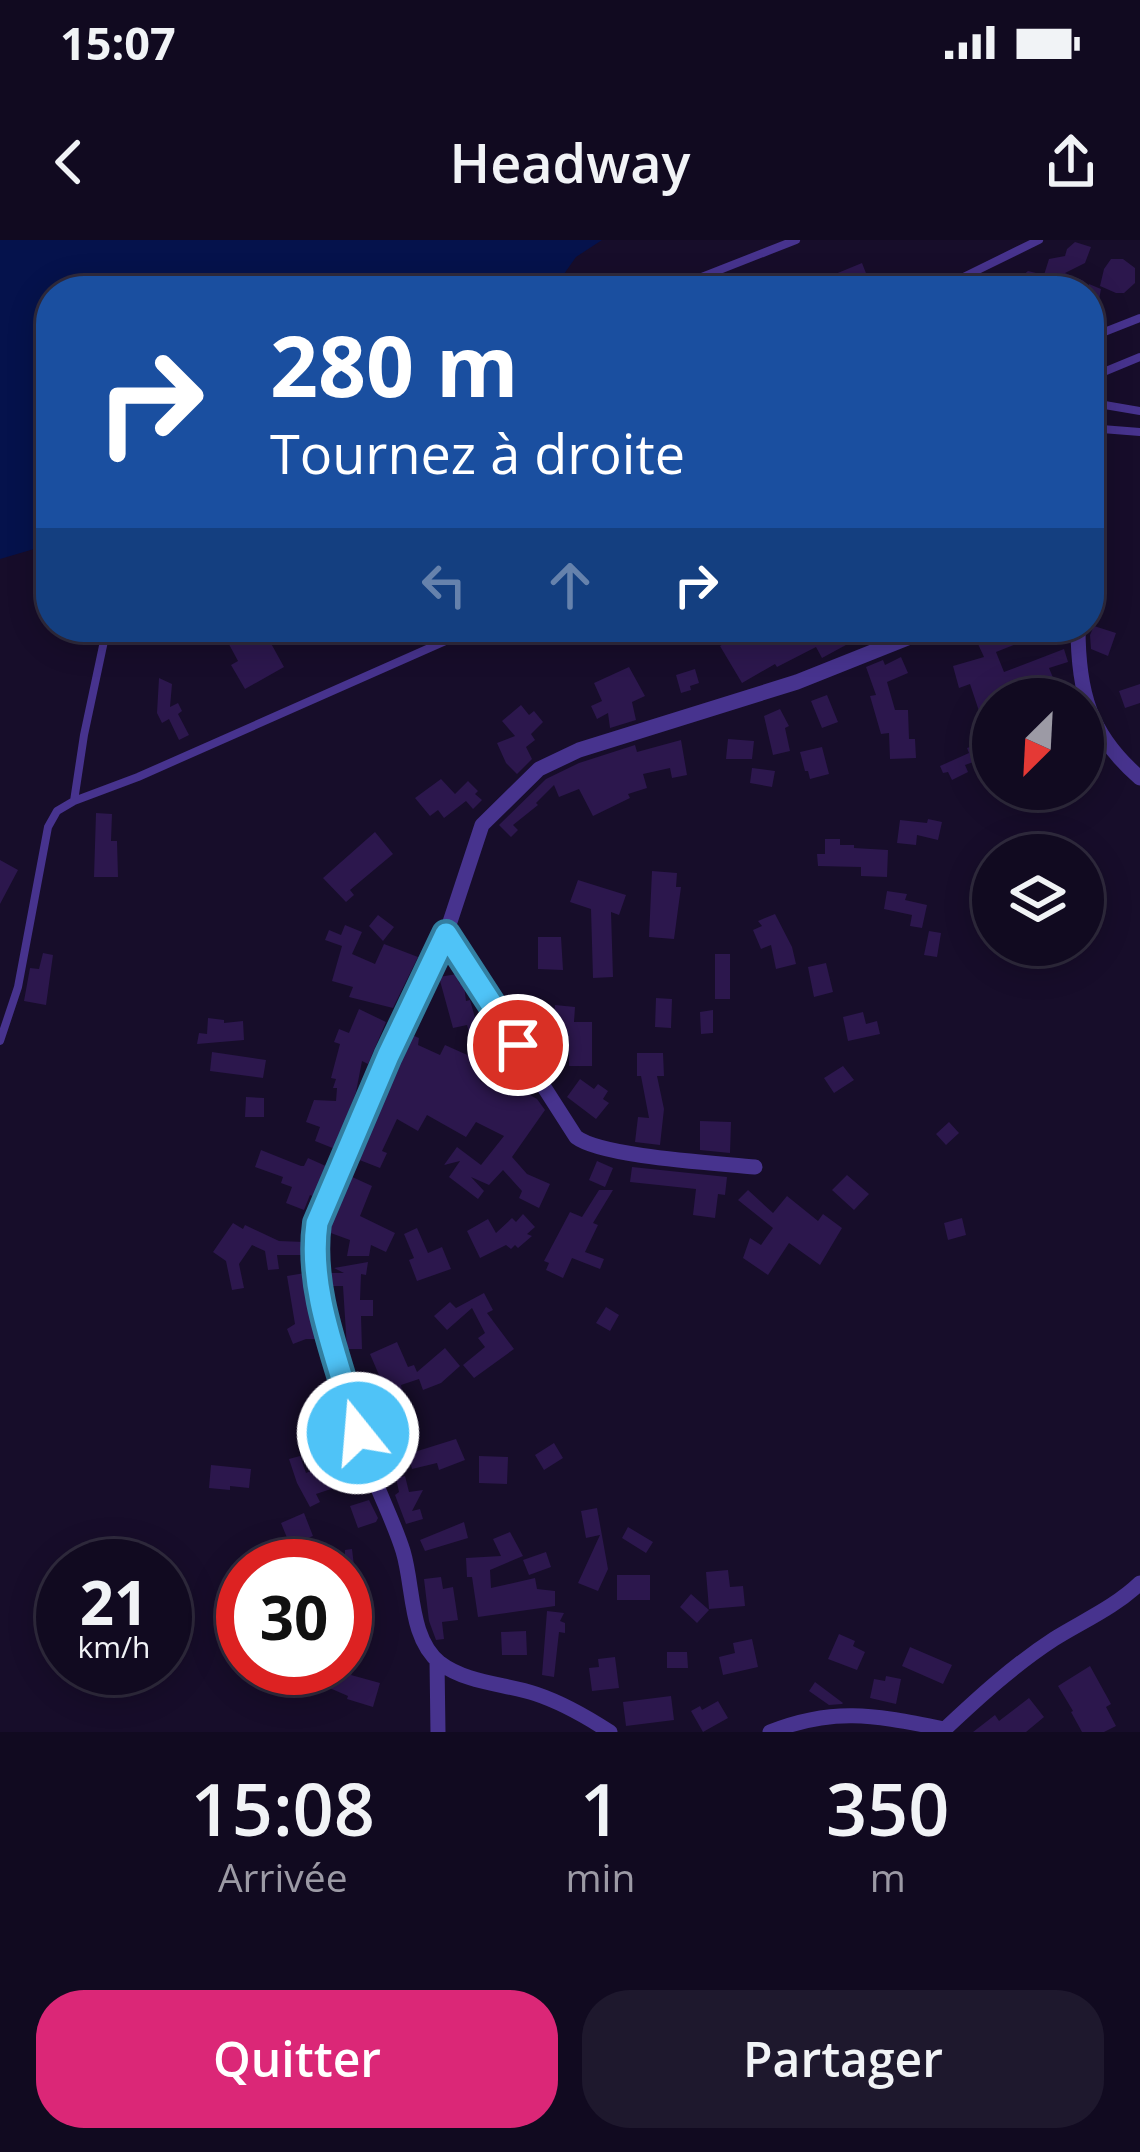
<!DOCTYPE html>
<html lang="fr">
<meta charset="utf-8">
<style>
:root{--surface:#110a20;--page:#1e182d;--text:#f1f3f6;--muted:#9c9aa5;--line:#302b3e;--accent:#db2777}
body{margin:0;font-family:"Open Sans",sans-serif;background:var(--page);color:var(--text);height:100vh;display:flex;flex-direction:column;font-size:45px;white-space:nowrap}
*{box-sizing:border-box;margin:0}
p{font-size:39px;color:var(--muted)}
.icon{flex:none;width:66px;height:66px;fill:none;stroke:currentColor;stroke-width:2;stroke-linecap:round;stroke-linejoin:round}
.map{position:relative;height:1492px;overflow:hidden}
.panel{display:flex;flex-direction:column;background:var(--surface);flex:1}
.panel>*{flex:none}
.guide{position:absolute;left:36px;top:36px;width:1068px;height:366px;border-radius:48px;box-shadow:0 6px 30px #0003,0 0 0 3px var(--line);background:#1a4fa0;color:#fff;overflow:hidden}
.needle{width:78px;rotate:204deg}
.fabs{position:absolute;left:972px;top:438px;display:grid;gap:24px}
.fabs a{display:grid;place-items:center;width:132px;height:132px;border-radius:50%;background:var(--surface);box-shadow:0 6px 30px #0003,0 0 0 3px var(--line);font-size:60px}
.speed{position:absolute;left:36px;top:1299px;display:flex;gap:24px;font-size:60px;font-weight:700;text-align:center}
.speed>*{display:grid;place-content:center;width:156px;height:156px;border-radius:50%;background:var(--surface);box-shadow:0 6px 30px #0003,0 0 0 3px var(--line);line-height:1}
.speed small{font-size:30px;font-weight:400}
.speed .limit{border:18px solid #d22;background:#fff;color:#111}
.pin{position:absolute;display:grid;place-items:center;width:102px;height:102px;color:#fff;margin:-51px;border:6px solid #fff;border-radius:50%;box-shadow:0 3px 12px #0007}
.me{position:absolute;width:132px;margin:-66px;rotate:343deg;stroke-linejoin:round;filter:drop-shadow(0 0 9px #0008)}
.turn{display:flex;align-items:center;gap:42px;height:252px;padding:0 36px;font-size:54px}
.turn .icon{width:156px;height:156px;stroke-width:2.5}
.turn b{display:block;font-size:84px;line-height:102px}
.lanes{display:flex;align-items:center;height:114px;padding:0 36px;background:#0003;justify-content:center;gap:60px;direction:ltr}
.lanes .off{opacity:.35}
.eta{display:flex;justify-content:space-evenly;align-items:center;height:204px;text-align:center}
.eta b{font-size:72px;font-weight:600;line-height:84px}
.button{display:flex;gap:24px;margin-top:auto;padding:24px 36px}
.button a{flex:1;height:138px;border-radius:48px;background:var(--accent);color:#fff;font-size:48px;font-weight:600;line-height:138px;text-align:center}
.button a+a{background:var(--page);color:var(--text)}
.status{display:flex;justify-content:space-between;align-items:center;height:84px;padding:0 60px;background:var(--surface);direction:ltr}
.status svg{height:33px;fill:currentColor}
header{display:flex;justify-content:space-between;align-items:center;height:156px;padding:0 36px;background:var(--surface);font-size:54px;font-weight:600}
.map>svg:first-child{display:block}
.water{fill:#05124c}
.building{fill:#2c174d}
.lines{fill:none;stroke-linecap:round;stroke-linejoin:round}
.lane{stroke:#47338e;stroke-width:8}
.street{stroke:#47338e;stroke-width:15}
.route-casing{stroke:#337fa1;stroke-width:30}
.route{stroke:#4fc3f7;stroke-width:21}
</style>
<div class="status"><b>15:07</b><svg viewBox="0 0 49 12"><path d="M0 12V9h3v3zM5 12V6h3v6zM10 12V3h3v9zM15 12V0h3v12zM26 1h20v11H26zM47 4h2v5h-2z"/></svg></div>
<header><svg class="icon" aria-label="back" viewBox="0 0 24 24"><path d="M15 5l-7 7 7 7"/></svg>Headway<svg class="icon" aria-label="share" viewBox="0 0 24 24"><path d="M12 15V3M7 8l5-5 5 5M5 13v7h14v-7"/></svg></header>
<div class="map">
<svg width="1140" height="1492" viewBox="0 0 1140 1492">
<rect width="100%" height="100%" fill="#170d2a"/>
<path class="water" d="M0 0H602L576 17 552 51H51V304L0 319Z"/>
<path class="building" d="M1075 2 1091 7 1085 23 1065 33 1084 41 1082 51H1064L1073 39 1054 40 1044 35 1039 51H979L998 41 1018 47 1021 37 1028 31 1044 35 1049 19 1065 16 1067 9Z
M1111 19H1123L1135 28V43L1124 53H1116L1100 46 1104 29Z
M862 23 871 46 858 51H794Z
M1089 44 1101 49 1094 87H1089Z
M1094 386 1116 393 1108 416 1091 409 1090 395Z
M238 387H262L284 427 245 449 231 425 238 421 224 395Z
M766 387H879L822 418 816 407 777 427 775 424 742 443 720 406 743 392 747 398Z
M984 387H1058L996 412 1004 432 1064 409 1068 422 1049 428 1056 445 1022 459 1017 446 996 454 998 459H993V476L982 480 970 444 959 448 953 426 984 417 973 393Z
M901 417 908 433 887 442 895 470H908L909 499H915L916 518 890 519 889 493 881 494 870 456 876 455 866 427 883 420 885 425Z
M629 427 645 456 632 462 636 480 610 488 608 473 597 479 591 466 602 461 594 443Z
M695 429 699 443 690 446 691 450 681 453 676 435Z
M159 438 172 444 170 467 178 463 182 471 178 474 189 495 179 500 169 479 162 483 157 473Z
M1140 444V463L1125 468 1119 451Z
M827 455 838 482 822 488 811 461Z
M521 465 529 475 534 471 543 482 531 494 535 500 526 507 532 519 517 534 506 523 497 503 515 496 502 481Z
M780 469 789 486 785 488 790 511 773 515 764 476Z
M728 499 754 501 752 519H726Z
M993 499V515L965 525 968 532 952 540 948 532 943 533 940 526 969 513 967 508Z
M681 500 687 535 672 538 670 528 643 534 647 548 628 554 630 558 593 576 579 549 559 557 554 545 536 563 538 565 513 585 518 590 511 597 499 585 546 539 579 523 635 505 637 512Z
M822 507 829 534 810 539 808 531H805L800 512Z
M752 528 775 531 772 547 750 543Z
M441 539 455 554 468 541 478 551 475 554 482 560 473 569 466 561 444 578 438 570 430 576 415 558Z
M96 573 112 574 111 601H117L118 637H94Z
M928 579 942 582 938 600 917 595 916 605 897 603 900 580 927 583Z
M375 592 393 614 350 650 354 655 346 662 323 638Z
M825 599H840V605H854V608L888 610 887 637 861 636V627L818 626 817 614H825Z
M0 620 18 630 0 664Z
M652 631 677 633 676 647H681L674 699 649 697Z
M578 640 626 655 619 675 611 672 613 737 593 738 591 669 570 662Z
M887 651 907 654 905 660 927 665 922 688 910 686 912 675 884 669Z
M775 674 792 707 796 724 776 729 771 705 761 709 753 690 762 686 758 681Z
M378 675 394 687 383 701 369 686Z
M345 685 362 692 352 714 375 724 384 704 418 717 393 768 349 757 353 747 332 741 342 706 325 700 329 690 341 695Z
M929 691 941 693 937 717 924 715Z
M538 697H561L563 730 538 729Z
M43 713 53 715 46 765 24 761 30 728 39 729Z
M715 714H730V759H715Z
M826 723 833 752 814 757 808 727Z
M457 734 459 743 464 745 466 761 470 760 479 792 492 788 496 800 473 806 467 785 453 788 439 737Z
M656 758 672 759 671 788 655 787Z
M555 765 575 767 574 782H592V826H569V797H559L560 776 554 775Z
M359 769 386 782 368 824 362 821 356 852 335 909 315 901 320 887 306 882 314 860 336 861 337 848H333L336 839 331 838 340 804 334 802 339 789 349 793Z
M713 770V793L701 794 700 772Z
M863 772 866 784 877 781 880 794 848 801 843 777Z
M208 778 224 780V783L243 781 244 800 197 804 199 793 207 794Z
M514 778H536L537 807H533Z
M412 795 419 798 418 805 440 815 445 805 483 822 478 832 484 834 480 841 498 850 501 845 510 849 511 855H515L514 833 524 839 532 851 530 855 537 859 545 870 512 917 527 934 550 944 539 968 519 958 522 951 503 930 489 945 471 937 484 951 478 959 449 937 460 921 444 925 457 907 481 925 504 896 476 882 466 897 427 875 418 891 397 879 382 911 387 913 380 928 357 919Z
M212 812 266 820 263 838 210 831Z
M637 813H663L664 836H657L664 869 660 905 635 902 638 877 649 878 641 836H637Z
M843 826 854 840 834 853 824 838Z
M580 839 594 849 598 844 608 851 603 859 609 863 596 879 567 857Z
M246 857 264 858V877H245Z
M700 881 731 882 730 913 700 910Z
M949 882 959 893 946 905 936 894Z
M261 910 301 926H304L308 918 328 927 315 957 310 955 304 970 286 963 292 947 281 943 283 937 255 927Z
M597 921 613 928 605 947 589 940Z
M632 927 727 937 725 955 718 954 715 978 693 975 696 949 630 942Z
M847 935 869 954 854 970 832 950Z
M350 936 372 946 360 976 395 993 386 1012 371 1005 369 1016H347L350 1000 328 992Z
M599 950H613L593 983 598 985 585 1012 604 1019 600 1029 572 1018 563 1038 546 1030 549 1023 544 1021 570 972 582 977Z
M748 950 773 973 787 956 818 981 823 974 842 988 820 1025 789 1003 768 1035 743 1018 750 998 761 1005 773 988 738 960Z
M523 974 535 987 527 994 532 996 518 1008 515 1005 511 1009 506 1005 480 1018 467 991 488 979 496 993 512 978 516 982Z
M962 978 966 995 948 1000 944 983Z
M233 983 243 989 245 985 279 1001 304 1002V1015H277L279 1029 268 1030 265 1011 252 1005 239 1024 244 1048 232 1050 226 1021 213 1012Z
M417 988 428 1013 442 1007 451 1029 417 1041 409 1020 414 1018 404 994Z
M368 1022 366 1035 361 1034 360 1060H373V1076H361L362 1109H347L343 1046H332L330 1033H344L334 1028Z
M305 1033 319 1099H306L293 1104 287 1089 295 1084 287 1036Z
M484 1053 493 1070 487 1073 514 1109 474 1138 463 1125 485 1107 478 1098 485 1093 472 1068 447 1090 434 1076 450 1062 456 1068Z
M606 1067 619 1075 610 1091 596 1083Z
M397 1102 408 1127 414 1125 417 1132 445 1108 460 1126 441 1143 423 1150 419 1139 401 1145 403 1154 390 1156 398 1189 403 1187 407 1202 391 1206 387 1189 373 1193 367 1173 382 1169 375 1136 379 1135 370 1114Z
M341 1181 361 1239 316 1254 320 1262 310 1267 297 1243 289 1219 300 1216 306 1233 334 1221 328 1200 333 1199 329 1182Z
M456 1199 465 1220 439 1230 437 1223 412 1229 408 1214Z
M554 1203 563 1218 544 1230 535 1215Z
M479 1216 508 1217 507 1244 479 1243Z
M211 1225 251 1229 249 1248 230 1246V1250L209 1248Z
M405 1236 409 1252 423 1250 412 1271 420 1269 423 1279 406 1284 395 1255 399 1252 396 1238Z
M369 1260 378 1278 376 1282 358 1288 350 1266Z
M597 1268 608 1329 598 1351 578 1343 600 1295 586 1298 581 1271Z
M304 1273 313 1296 290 1305 281 1283Z
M464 1282 468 1298 425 1311 420 1300Z
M628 1287 653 1302 646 1313 622 1298Z
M510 1292 523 1316 490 1330 491 1348 535 1338 537 1349 555 1351V1366L478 1377 472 1337H467L466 1318 501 1316 493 1299Z
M352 1309 356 1343 345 1344V1310Z
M546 1312 551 1327 529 1335 523 1320Z
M728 1330 730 1347 743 1346 745 1366 709 1369 706 1332Z
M617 1335H650V1360H617Z
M441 1337 443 1349 453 1347 458 1380 442 1382 444 1399 436 1400 429 1381 424 1339Z
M691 1354 709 1370 697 1383 680 1367Z
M547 1371 564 1373 560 1381 565 1383V1393L559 1392 554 1437 542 1435Z
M526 1391 527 1415H502L501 1392Z
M839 1394 855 1401 853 1406 865 1412 857 1430 828 1419Z
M752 1399 758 1427 723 1435 719 1417 735 1413 733 1403Z
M910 1407 952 1425 943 1444 902 1426Z
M667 1412H687L688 1428H667Z
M615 1417 619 1448 592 1451 589 1428 599 1427 598 1419Z
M1090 1426 1111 1464 1106 1467 1116 1486 1104 1492H1082L1071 1472 1073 1471 1058 1446Z
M300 1428H354L351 1435 380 1443 373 1467 347 1459 348 1456 325 1446 328 1440Z
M886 1436 901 1439 896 1464 870 1458 874 1439 885 1441Z
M815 1442 843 1463 842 1464 829 1465 809 1451Z
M671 1456 674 1480 626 1486 623 1462Z
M1029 1458 1044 1477 1026 1492H973L995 1475 999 1481Z
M718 1461 728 1478 703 1492 691 1471 700 1466 702 1470Z"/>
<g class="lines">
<path class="lane" d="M666 51 796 0
M935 51 1039 0
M1089 98 1140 78
M1089 138 1140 117
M1089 159 1093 163 1140 171
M1089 188 1140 192
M74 561 84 495 107 387
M0 801 18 747 48 587 57 571 74 561 138 537 477 387"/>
<path class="street" d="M1078 387C1078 452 1089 494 1140 538
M446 694 576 897C602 917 717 923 755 927
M437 1421 438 1492
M610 1492C587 1477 563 1463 536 1454 506 1444 466 1443 440 1423 409 1398 414 1347 403 1311 394 1282 379 1254 369 1225 352 1179 339 1131 328 1083 320 1050 312 1017 317 983L388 816 446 694 482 585 539 529 579 510 797 442 935 387
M770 1492C836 1466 877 1476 945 1489 979 1457 1014 1425 1054 1399 1083 1381 1115 1367 1140 1343"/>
</g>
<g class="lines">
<g class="route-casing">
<path id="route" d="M358 1193C341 1126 307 1053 317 983L388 816 446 694 518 805"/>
</g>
<use href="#route" class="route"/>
</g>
</svg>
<div class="fabs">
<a><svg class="needle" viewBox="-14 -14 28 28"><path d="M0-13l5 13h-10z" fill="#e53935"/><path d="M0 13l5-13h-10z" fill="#9c9aa5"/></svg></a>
<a><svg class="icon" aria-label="layers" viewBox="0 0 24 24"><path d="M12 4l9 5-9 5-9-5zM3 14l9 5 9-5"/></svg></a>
</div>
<div class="speed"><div>21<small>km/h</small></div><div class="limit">30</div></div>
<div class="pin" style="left:518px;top:805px;background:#d93025"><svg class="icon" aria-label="arrive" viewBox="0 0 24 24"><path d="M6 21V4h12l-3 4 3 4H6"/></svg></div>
<svg class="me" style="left:358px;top:1193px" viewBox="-20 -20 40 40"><circle r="17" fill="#4fc3f7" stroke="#fff" stroke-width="3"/><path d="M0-11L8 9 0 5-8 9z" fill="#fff"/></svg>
<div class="guide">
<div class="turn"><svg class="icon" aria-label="right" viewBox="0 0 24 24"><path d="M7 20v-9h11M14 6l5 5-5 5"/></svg><div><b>280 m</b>Tournez à droite</div></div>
<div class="lanes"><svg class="icon off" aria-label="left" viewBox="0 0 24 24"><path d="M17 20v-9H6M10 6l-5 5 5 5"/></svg><svg class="icon off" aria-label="ahead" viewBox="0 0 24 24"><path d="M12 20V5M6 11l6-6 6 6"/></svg><svg class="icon" aria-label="right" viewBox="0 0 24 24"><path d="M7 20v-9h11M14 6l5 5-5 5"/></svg></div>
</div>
</div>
<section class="panel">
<div class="eta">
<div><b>15:08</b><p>Arrivée</p></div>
<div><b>1</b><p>min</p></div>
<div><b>350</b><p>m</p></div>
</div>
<div class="button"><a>Quitter</a><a>Partager</a></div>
</section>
